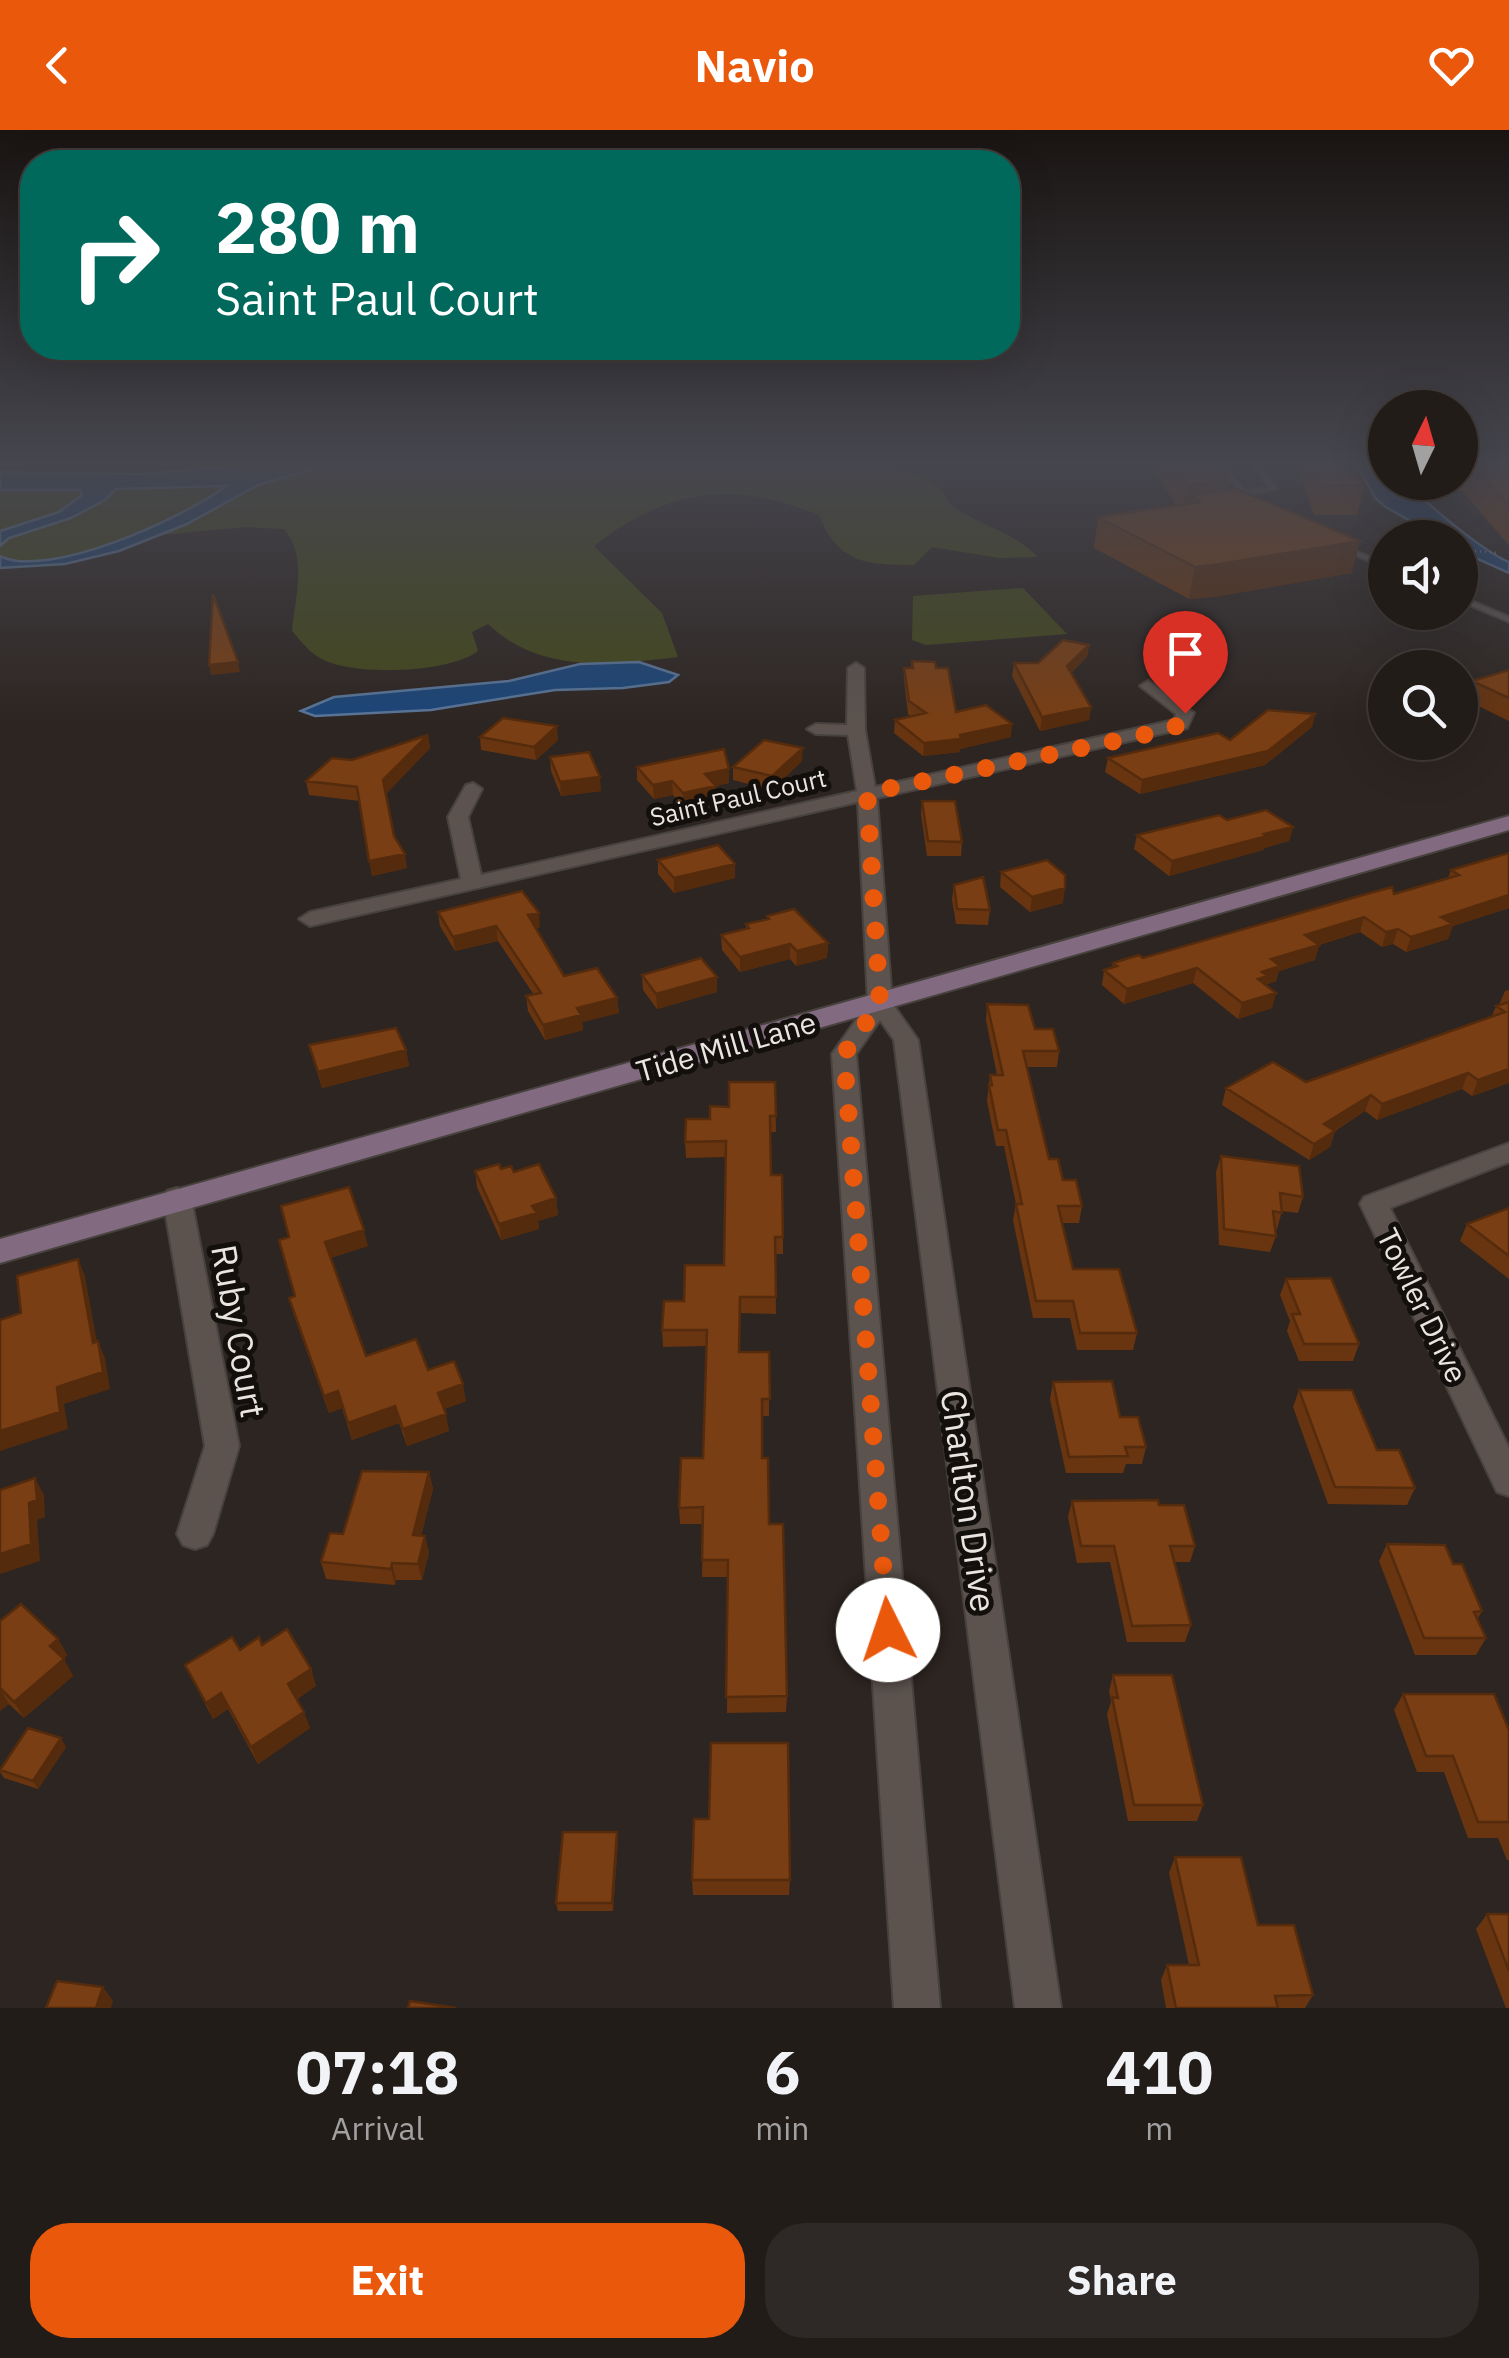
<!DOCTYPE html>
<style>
:root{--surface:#221c19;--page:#2e2926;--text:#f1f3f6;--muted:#a2a1a2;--line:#3f3a38;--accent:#ea580c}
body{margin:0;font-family:"IBM Plex Sans",sans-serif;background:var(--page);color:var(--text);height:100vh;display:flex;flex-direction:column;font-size:38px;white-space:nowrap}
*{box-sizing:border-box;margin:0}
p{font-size:32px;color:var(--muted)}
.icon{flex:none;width:55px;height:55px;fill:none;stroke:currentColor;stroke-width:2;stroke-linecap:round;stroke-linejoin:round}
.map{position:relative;height:1878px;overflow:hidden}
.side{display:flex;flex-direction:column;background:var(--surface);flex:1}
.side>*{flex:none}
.hud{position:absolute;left:20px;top:20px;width:1000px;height:210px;border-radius:40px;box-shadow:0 10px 40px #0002,0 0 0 2px var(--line);background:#00695c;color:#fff;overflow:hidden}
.needle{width:65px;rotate:5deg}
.buttons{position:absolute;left:1368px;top:260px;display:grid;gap:20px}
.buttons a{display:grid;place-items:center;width:110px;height:110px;border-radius:50%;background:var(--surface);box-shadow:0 10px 40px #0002,0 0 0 2px var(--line);font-size:50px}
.pin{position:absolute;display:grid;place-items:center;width:85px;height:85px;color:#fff;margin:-102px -42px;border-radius:50% 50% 50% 0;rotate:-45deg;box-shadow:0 0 10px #0007}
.pin .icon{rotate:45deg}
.me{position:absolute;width:110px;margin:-55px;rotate:356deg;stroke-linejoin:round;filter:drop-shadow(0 0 8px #0008)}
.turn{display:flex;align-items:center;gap:35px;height:210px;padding:0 30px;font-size:45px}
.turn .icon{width:130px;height:130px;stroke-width:2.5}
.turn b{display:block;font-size:70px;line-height:85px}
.eta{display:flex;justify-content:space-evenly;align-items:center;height:170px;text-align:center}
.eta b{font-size:60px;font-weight:800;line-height:70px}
.primary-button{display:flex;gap:20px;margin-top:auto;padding:20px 30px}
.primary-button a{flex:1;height:115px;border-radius:40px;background:var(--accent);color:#fff;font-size:40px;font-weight:800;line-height:115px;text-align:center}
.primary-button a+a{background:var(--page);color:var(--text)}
header{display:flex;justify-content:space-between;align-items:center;height:130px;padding:0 30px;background:var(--accent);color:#fff;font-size:45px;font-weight:800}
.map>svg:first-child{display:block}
.green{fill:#43481a}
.water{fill:#1b4578;stroke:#597598;stroke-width:2.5}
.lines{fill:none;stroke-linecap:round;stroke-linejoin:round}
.lane-casing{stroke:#48423e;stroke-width:4}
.street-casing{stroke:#48423e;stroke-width:4}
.secondary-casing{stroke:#48423e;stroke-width:4}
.path{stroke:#928b87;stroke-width:2.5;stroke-dasharray:1 4;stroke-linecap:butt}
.lane{fill:#5c534e;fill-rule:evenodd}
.street{fill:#5c534e;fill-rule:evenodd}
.secondary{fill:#826a80;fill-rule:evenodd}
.wall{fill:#683510}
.shaded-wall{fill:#552b0d}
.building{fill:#793e13;stroke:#552b0d;stroke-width:2.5}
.route{stroke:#ea580c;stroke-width:18;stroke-dasharray:0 32.4}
.labels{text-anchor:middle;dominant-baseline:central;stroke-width:10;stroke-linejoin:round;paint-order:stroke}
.far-street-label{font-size:25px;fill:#ebe5e2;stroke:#120f0d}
.street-label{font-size:30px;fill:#ebe5e2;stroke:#120f0d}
.near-street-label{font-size:35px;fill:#ebe5e2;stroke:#120f0d}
</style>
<header><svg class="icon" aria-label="back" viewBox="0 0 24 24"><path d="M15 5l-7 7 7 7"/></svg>Navio<svg class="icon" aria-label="heart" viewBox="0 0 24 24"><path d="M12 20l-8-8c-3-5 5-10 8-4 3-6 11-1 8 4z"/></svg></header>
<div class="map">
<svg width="1509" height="1878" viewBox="0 0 1509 1878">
<rect width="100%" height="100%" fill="#2d2521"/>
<path class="green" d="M337 332H873C894 340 921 342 938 357 946 364 947 374 958 380 986 397 1014 403 1038 427L999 428 932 417 914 435C868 435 838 434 819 385 733 350 668 358 594 416L662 483 678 527C611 535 541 544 488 494L472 502 478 521C450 543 352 547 320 528 310 523 300 510 292 501 295 468 308 426 284 399L246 397 160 405 257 355Z
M195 354 226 356C174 393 65 445 0 427V416C17 399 46 397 68 389 87 382 102 372 116 359Z
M45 358 80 360 82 365 59 382 0 401V360Z
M1023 458 1067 504 926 515 912 510 913 466Z"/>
<path class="water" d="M280 332H337L258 355 187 394 119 421 65 434 0 438V426C49 450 185 387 226 356L116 359 105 370 71 388 9 408 0 416V401L59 382 82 365 80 360H0V342L140 344Z
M1355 332H1385V352L1412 354C1420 371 1488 424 1509 432V443L1460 421V408L1438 407 1384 376 1375 368Z
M639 532 678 545 669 552 623 558 555 560 431 580 315 586 301 581 334 567 509 551 580 534Z"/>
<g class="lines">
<g class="lane-casing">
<path id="lane" d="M1215 332H1221L1245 361 1270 358 1250 332H1256L1277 359 1248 364 1249 368H1245Z
M1341 417H1345L1385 433V438L1341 419Z
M1460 466 1509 487V492L1460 471Z"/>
</g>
<g class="street-casing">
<path id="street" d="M856 533 864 538 865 600 875 657 1174 590 1176 584 1140 556 1148 551 1194 583 1187 598 877 668 892 873 918 910 1061 1878H1015L894 910 880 890 856 924 940 1878H894L832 924 868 873 858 672 310 796 299 789 310 782 461 749 448 687 466 655 473 653 482 659 468 687 481 745 857 661 848 605 816 604 807 599 816 594 847 595 848 538Z
M1509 1013V1032L1390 1078 1509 1318V1366L1497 1362 1360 1074 1364 1067Z
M177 1058 187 1061 191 1068 239 1316 213 1404 207 1415 195 1419 183 1415 177 1404 205 1316 163 1068 167 1061Z"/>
</g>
<g class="secondary-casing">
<path id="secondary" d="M1509 686V700L0 1133V1109Z"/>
</g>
<path class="path" d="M1460 420 1499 423"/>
<use href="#lane" class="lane"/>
<use href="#street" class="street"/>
<use href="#secondary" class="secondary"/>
</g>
<path class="wall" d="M1149 332H1217L1228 360 1352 443 1214 467 1189 469 1094 418 1098 387 1176 375Z
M1296 332H1340L1365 355 1357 385H1314Z
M1460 332H1509V415L1462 361H1452L1440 352H1460Z
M1089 515 1087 527 1071 543 1091 577 1089 590 1040 601 1012 546 1014 533H1038Z
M912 531 936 538 956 582 1011 607 960 619V622L923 626 894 603 895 590 911 586 908 584 904 550V538H911Z
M1509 540V591L1466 570 1472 551Z
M1315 584 1312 597 1265 635 1140 664 1105 642 1108 628 1230 610Z
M428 605 430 618 386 664 394 706 407 738 372 746 360 671 309 665 306 651 352 630Z
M480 607 558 610 536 630 481 620Z
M550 627 601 661 561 666 551 641Z
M802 631 772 660 733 650V637Z
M637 637 729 639V653L716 656V670L683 677 673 665 654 669 637 650Z
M922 671 962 712 961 726H927L921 684Z
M1227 690 1293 697 1289 711 1264 718 1263 720 1169 746 1134 719 1137 705Z
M1509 723V778L1453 796 1448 809 1406 822 1393 814 1382 817 1360 802 1319 815 1315 830 1279 841 1276 851 1266 855 1276 863 1272 878 1238 889 1193 853 1124 874 1102 855 1104 840 1112 838 1113 833 1143 828 1394 764 1448 748 1451 740Z
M658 730 735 734V748L674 763 658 744Z
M1001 742 1063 773 1030 782 1000 757Z
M954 755 990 780 988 795 956 794 952 769Z
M438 782 540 797 536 798 564 846 617 868 619 883 582 892 583 900 545 910 528 881 526 866 534 865 498 811 455 821 440 796Z
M767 786 828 813 827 828 796 836 790 829 740 842 722 820 721 805 746 798V794L767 789Z
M642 845 717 862 657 879 643 860Z
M1509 860V953L1472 966 1462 959 1377 990 1365 981 1335 1001 1330 1017 1309 1030 1222 975 1226 958 1306 952 1492 886 1496 876 1499 875 1505 861Z
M987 874 1035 899 1059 921 1057 937H1027L1049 1029 1082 1076 1079 1093H1062L1073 1139 1137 1203 1133 1220H1077L1070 1188H1033L1013 1090 1016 1074 1004 1016H996L987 971 990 945H997L986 890Z
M309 915 406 920 409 936 322 958Z
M775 952 776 1002H770L771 1045 783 1107V1124H775L776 1184 740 1183 739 1222H769V1286H762V1328L787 1566 786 1582 727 1583 728 1447H702L703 1394H680L679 1378 703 1328 706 1216 663 1217 662 1200 684 1171 724 1135 726 1027 686 1028 685 1012 710 989 729 977Z
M1221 1026 1303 1067 1298 1083 1282 1081 1277 1099H1275L1276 1106 1270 1122 1219 1115 1216 1042Z
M501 1039 514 1042 556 1068 558 1085 538 1091 539 1099 501 1110 477 1057 475 1041Z
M1509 1078V1149L1460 1111 1467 1094Z
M279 1110 368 1116 330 1128 366 1226 428 1240 466 1271 444 1279 449 1301 407 1316 399 1293 352 1310 342 1278 329 1283 294 1185 289 1168 295 1166Z
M1286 1149 1359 1214 1353 1231H1299L1287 1201 1290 1191 1280 1165Z
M1053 1252 1120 1287 1146 1317 1142 1334H1126L1123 1343H1066L1050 1269Z
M1299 1260 1377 1320 1415 1358 1407 1375 1328 1374 1293 1277Z
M429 1342 433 1359 421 1406H425L429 1423 422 1450H396L395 1455 326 1449 321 1432 343 1404Z
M1072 1371 1159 1375 1195 1416 1190 1432H1174L1191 1495 1185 1512H1127L1110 1432 1077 1433 1068 1387Z
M1387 1414 1453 1434 1482 1481 1477 1490 1486 1508 1476 1525H1415L1379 1431Z
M0 1491 58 1509 67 1525 63 1529 73 1546 24 1588 9 1574 0 1581Z
M262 1515 311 1539 316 1556 297 1569 310 1598 258 1634 228 1579 213 1589 185 1535Z
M1113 1545 1203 1675 1197 1691H1128L1107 1584 1111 1572 1109 1561Z
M1403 1564 1509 1600V1730H1507L1498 1708H1468L1444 1642H1417L1394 1580Z
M66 1617 38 1659 4 1648 0 1642V1639Z
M617 1702 618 1710 613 1781H558L556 1773Z
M1175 1727 1258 1795 1313 1865 1305 1878H1166L1161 1850 1167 1835H1189L1169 1743Z
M692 1750H790L789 1765H693Z
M1487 1784H1509V1878H1506L1476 1799Z"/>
<path class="shaded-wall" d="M1230 349 1224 379 1200 372 1193 365 1190 384 1182 385 1187 355Z
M1360 411 1352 443 1214 467 1189 469 1195 437Z
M1089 515 1087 527 1065 548 1067 536Z
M238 532 240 542 211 545 209 535Z
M1091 577 1089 590 1040 601 1042 587Z
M1315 584 1312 597 1265 635 1140 664 1142 650Z
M1012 594 1011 607 960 619V622L923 626 924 613Z
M557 596 558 610 536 630 534 617Z
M428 605 430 618 386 664 383 650Z
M803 618 802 631 772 660V646Z
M729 639V653L716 656V670L683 677V663L705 644Z
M600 647 601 661 561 666 560 652Z
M672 651 673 665 654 669 653 655Z
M1293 697 1289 711 1264 718 1263 720 1169 746 1172 731Z
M405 724 407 738 372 746 369 731Z
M735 734V748L674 763V748Z
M1065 758 1063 773 1030 782 1032 767Z
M1509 765V778L1453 796 1448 809 1406 822 1411 807 1441 787Z
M539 783 540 797 530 800 528 785Z
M1364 787 1360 802 1305 819 1319 815 1315 830 1279 841 1276 851 1266 855 1254 865 1262 842 1271 829 1305 805Z
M496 796 498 811 455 821 453 807Z
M1398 799 1393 814 1382 817 1386 802Z
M828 813 827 828 796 836 797 821Z
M790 814V829L740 842V827Z
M1197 838 1193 853 1124 874 1127 859Z
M717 847V862L657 879 656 864Z
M1276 863 1272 878 1238 889 1242 873Z
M617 868 619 883 582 892 583 900 545 910 543 895 577 878Z
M406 920 409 936 322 958 318 942Z
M1509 939V953L1472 966 1478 950Z
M1468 943 1462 959 1377 990 1382 974Z
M1371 965 1365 981 1319 1010 1324 994Z
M1335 1001 1330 1017 1309 1030 1314 1014Z
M556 1068 558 1085 538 1091 539 1099 501 1110 499 1094 532 1076Z
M364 1100 368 1116 329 1128 325 1112Z
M78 1129 85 1146 100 1229 93 1213Z
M98 1211 105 1228 110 1259 64 1274 68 1299 0 1321V1301L57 1257Z
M463 1254 466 1271 441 1280 438 1263Z
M338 1261 342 1278 329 1283 324 1266Z
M395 1276 399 1293 352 1310 348 1293Z
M446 1284 449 1301 407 1316 403 1299Z
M429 1342 433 1359 417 1422 413 1405Z
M35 1348 44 1365 45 1387 37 1390 40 1431 0 1444V1424L29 1373Z
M425 1406 429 1423 422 1450 418 1434Z
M392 1433 396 1450 395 1455 391 1439Z
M58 1509 67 1525 59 1532 50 1516Z
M64 1529 73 1546 24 1588 14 1572Z
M311 1539 316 1556 294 1570 288 1554Z
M0 1559 9 1574 0 1581Z
M221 1563 228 1579 213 1589 206 1573Z
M304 1582 310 1598 258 1634 251 1617Z
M61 1608 66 1617 38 1659 33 1651Z
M617 1702 618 1710 613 1781 612 1773Z
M103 1857 113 1871 111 1878H96Z"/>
<path class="building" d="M1172 332H1217L1230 349 1187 355Z
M1312 332H1340L1365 355H1321Z
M1460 332H1509V375L1470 333Z
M1237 359 1360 411 1220 434 1195 437 1098 387 1200 372 1193 365Z
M213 464 238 532 209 535Z
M1063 510 1089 515 1067 536 1091 577 1042 587 1014 533H1038Z
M912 531 935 532 936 538H948L956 582 986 575 1012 594 960 605 961 609 924 613 895 590 926 583 909 571 904 538H913Z
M1509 540V568L1472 551Z
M1268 580 1315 584 1268 621 1142 650 1108 628 1218 603 1230 610Z
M503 588 557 596 534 617 480 607Z
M428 605 383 650 394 706 405 724 369 731 357 657 306 651 332 628 352 630Z
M764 610 803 618 772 646 733 637Z
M724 619 729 639 705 644 716 656 683 663 672 651 653 655 637 637Z
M589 622 600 647 560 652 550 627Z
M922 671H955L962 712 928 711Z
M1266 680 1293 697 1264 704 1267 706 1172 731 1137 705 1219 685 1227 690Z
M718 715 735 734 674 748 658 730Z
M1509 723V765L1441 787 1453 794 1411 807 1398 799 1386 802 1364 787 1305 805 1319 815 1271 829 1280 836 1262 842 1268 846 1258 849 1276 863 1242 873 1197 838 1127 859 1104 840 1117 836 1113 833 1139 825 1143 828 1370 763 1392 757 1394 764 1459 745 1451 740Z
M1047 730 1065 745V758L1032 767 1001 742Z
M983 747 990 780 957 779 954 755Z
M522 761 539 783 528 785 564 846 597 838 617 868 577 878 581 885 543 895 526 866 541 863 496 796 453 807 438 782Z
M794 779 828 813 797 821 790 814 740 827 721 805 749 798 746 794 769 789 767 786Z
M701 828 717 847 656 864 642 845Z
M1509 872V939L1478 950 1468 943 1382 974 1371 965 1324 994 1335 1001 1314 1014 1226 958 1273 932 1306 952 1505 882 1496 876Z
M987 874 1028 875 1035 899H1053L1059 921H1023L1049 1029H1058L1063 1050H1076L1082 1076H1058L1073 1139H1119L1137 1203H1080L1073 1171H1036L1016 1074H1022L1006 1000H998L989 955H992L990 945H1003Z
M396 898 406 920 318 942 309 915Z
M729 952H775L776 986H770L771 1045H782L783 1107H775L776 1167H740L739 1222H769L770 1269H762V1328H768L769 1394H783L787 1566 726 1567 728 1430H702L703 1377 679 1378 681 1328H703L707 1200H662L664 1171H684L685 1135H724L726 1011 685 1012 686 989H710V976L729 977Z
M1221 1026 1299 1036 1303 1067 1280 1063 1282 1083 1273 1081 1276 1106 1224 1099Z
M499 1034 501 1039 511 1036 514 1042 539 1034 556 1068 532 1076 537 1083 499 1094 475 1041Z
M349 1057 364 1100 325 1112 366 1226 416 1209 428 1240 454 1231 463 1254 438 1263 446 1284 403 1299 395 1276 348 1293 338 1261 324 1266 289 1168 295 1166 279 1110 289 1107 281 1076Z
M1509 1078V1126L1467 1094Z
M78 1129 93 1213 98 1211 103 1242 57 1257 60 1282 0 1301V1190L21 1183 17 1146Z
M1331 1148 1359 1214H1304L1292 1184H1300L1286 1149Z
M1112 1251 1120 1287H1138L1146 1317H1125L1128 1326 1069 1327 1053 1252Z
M1299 1260H1352L1377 1320H1399L1415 1358 1335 1357Z
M362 1341 429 1342 413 1405 425 1406 418 1434 392 1433 391 1439 321 1432 330 1403 343 1404Z
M35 1348 37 1370 29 1373 31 1414 0 1424V1360Z
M1158 1370 1159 1375H1184L1195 1416H1170L1191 1495 1132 1496 1114 1416H1081L1072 1371Z
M1387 1414 1445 1415 1453 1434H1462L1482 1481 1474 1482 1486 1508H1424Z
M21 1474 58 1509 50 1516 64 1529 14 1572 0 1558V1491Z
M287 1499 311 1539 288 1554 304 1582 251 1617 221 1563 206 1573 185 1535 232 1507 240 1520 259 1507 262 1515Z
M1113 1545H1172L1203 1675H1134L1112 1567 1118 1568Z
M1403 1564H1494L1509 1600V1692H1478L1453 1626H1426Z
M28 1598 61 1608 33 1651 0 1640Z
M711 1613H788L790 1750H692L694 1689H709Z
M563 1702H617L612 1773H556Z
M1175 1727H1241L1258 1795H1294L1313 1865 1275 1866 1278 1878H1176L1167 1835H1199Z
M1487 1784H1509V1841Z
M57 1851 103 1857 96 1878H46Z
M410 1871 456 1878H408Z"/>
<linearGradient id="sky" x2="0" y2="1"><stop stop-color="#191412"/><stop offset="0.56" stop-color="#46464e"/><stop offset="1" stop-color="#46464e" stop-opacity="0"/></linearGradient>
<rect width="1509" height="595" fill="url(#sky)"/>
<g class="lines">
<path class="route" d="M888 1500 844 924 880 873 867 663 1167 600 1181 594 1185 583"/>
</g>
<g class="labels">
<g class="far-street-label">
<text transform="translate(738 667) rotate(-13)">Saint Paul Court</text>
</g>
<g class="street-label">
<text transform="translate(726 916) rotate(-16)">Tide Mill Lane</text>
<text transform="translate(1423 1175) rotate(64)">Towler Drive</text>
</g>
<g class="near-street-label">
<text transform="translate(239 1201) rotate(80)">Ruby Court</text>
<text transform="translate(969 1371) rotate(82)">Charlton Drive</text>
</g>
</g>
</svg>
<div class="buttons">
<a><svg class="needle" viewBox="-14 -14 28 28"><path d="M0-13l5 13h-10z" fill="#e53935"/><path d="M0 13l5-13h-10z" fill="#a2a1a2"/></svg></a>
<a><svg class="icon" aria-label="sound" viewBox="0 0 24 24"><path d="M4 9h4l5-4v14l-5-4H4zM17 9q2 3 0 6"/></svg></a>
<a><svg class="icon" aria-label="search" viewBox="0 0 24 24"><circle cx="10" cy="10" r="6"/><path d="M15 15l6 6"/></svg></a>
</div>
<div class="pin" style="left:1185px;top:583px;background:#d93025"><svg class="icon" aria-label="arrive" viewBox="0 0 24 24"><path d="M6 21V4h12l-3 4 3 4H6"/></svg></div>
<svg class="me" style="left:888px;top:1500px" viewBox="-20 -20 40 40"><circle r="19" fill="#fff"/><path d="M0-13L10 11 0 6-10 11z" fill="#ea580c"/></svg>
<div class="hud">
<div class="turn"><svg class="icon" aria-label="right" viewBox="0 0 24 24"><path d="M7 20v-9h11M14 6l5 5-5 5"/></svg><div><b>280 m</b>Saint Paul Court</div></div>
</div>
</div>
<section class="side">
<div class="eta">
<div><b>07:18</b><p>Arrival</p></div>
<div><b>6</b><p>min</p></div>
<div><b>410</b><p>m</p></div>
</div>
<div class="primary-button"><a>Exit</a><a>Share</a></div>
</section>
